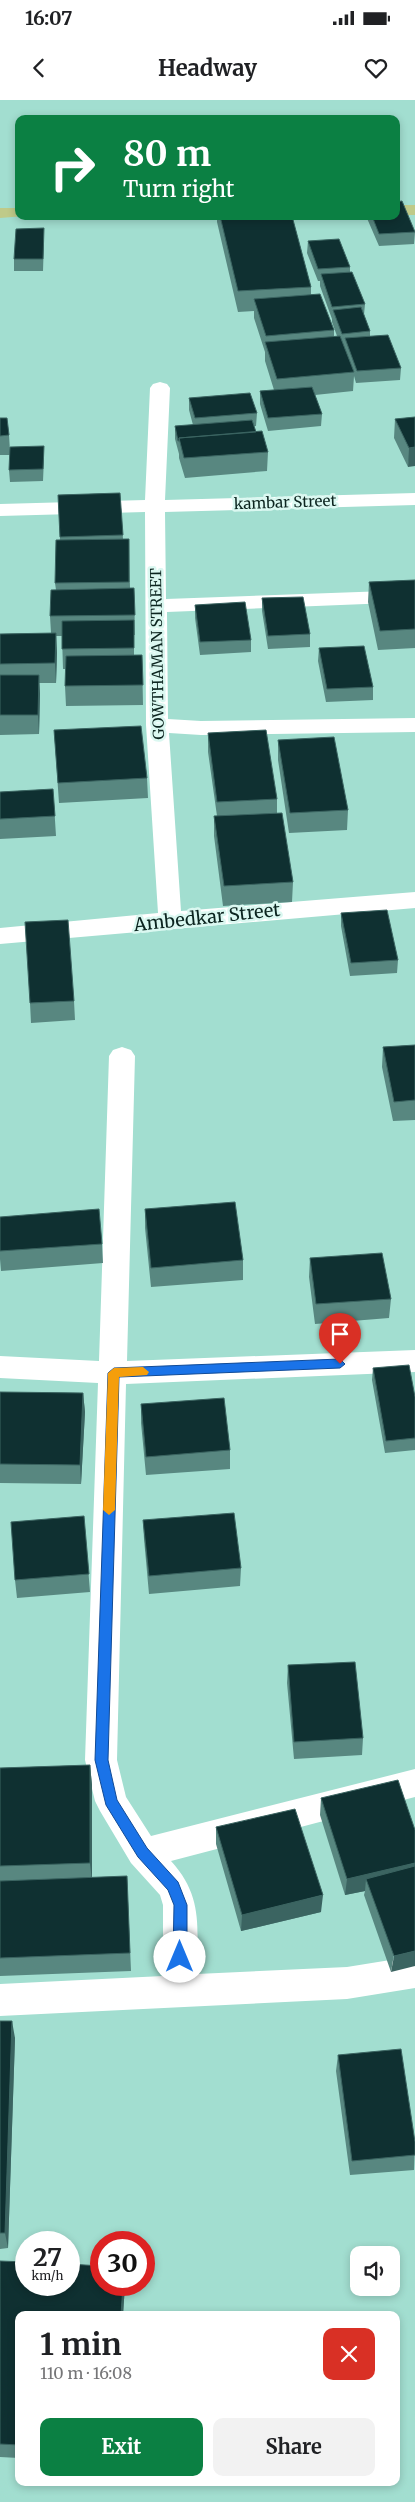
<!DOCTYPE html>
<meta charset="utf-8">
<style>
:root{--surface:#fff;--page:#f2f2f2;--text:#202124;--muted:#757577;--accent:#0b8043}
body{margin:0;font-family:Merriweather,serif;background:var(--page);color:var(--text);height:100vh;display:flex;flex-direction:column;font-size:19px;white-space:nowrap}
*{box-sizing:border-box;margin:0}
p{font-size:16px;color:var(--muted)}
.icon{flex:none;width:28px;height:28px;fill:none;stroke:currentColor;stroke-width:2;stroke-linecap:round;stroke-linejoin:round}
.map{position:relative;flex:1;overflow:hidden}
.panel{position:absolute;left:15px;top:2211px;width:385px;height:175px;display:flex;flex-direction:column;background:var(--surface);border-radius:10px;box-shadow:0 2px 8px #0003}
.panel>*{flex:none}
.hud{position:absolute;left:15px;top:15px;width:385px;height:105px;border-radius:10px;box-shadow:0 2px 8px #0003;background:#0b8043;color:#fff;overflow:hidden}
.tools{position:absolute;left:350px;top:2146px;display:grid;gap:10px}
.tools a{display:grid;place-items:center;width:50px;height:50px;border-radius:10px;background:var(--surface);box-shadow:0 2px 8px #0003;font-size:25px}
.speed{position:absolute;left:15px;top:2131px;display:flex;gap:10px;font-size:25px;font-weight:700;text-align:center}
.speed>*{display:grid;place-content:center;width:65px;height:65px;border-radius:50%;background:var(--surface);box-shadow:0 2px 8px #0003;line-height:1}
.speed small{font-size:12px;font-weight:400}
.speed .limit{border:8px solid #d22;background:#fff;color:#111}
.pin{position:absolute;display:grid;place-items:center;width:42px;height:42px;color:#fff;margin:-51px -21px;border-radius:50% 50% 50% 0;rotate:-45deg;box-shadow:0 0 5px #0007}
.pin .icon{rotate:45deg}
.me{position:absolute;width:55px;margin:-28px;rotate:0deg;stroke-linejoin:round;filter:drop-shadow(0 0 4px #0008)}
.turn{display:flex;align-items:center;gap:18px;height:105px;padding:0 25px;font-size:22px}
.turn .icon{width:65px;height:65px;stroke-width:2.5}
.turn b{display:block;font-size:35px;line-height:42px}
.round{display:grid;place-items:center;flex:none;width:52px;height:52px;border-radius:10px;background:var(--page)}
.summary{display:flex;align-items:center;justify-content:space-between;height:85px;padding:0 25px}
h1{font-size:30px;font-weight:700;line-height:38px}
.primary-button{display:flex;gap:10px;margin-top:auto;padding:10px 25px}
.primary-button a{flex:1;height:58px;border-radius:10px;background:var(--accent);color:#fff;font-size:20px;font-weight:700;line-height:58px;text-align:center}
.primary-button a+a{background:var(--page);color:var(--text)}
.status{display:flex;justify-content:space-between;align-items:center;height:35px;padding:0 25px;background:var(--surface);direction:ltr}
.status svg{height:14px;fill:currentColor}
header{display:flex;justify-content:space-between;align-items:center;height:65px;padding:0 25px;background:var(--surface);font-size:22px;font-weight:700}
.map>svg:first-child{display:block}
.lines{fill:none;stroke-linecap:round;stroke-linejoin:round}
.minor{fill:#fff;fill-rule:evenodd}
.major{fill:#bfca89;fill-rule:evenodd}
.wall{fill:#588780}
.shaded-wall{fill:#3b6461}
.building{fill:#0f3031;stroke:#3b6461}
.route{fill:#1a73e8;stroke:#114b97}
.slow{fill:#f59e0b}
.labels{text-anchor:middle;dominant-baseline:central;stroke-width:5;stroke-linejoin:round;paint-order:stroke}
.far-street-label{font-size:15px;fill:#0b241f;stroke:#dbf8f1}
.street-label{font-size:18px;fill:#0b241f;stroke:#dbf8f1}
</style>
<div class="status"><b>16:07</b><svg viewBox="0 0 49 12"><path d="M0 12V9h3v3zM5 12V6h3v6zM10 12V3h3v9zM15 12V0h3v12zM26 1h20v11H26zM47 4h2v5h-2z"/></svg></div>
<header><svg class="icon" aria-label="back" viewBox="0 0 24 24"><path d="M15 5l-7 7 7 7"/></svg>Headway<svg class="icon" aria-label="heart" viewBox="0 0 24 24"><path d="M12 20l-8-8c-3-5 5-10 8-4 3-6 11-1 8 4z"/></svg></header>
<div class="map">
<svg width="415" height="2402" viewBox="0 0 415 2402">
<rect width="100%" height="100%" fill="#a2ded0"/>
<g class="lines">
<path class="minor" d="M160 282 167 284 170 288 165 400 415 393V405L165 412 166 499 415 490V502L167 512 168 619 201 621 415 618V632L201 635 169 633 181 811 415 792V808L0 844V828L158 813 146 625 145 412 0 416V404L145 400 150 288 153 284Z
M122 947 131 950 135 956 127 1261 415 1250V1272L126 1284 117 1660 126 1697 151 1736 415 1669V1697L171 1761C204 1797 197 1829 197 1874L347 1867 415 1856V1888L347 1899 0 1916V1884L163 1876V1805L160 1795 131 1763 100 1711 95 1701 85 1660 98 1283 0 1278V1256L99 1261 109 956 113 950Z"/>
<path class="major" d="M396 105H415V115H396Z
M0 108H19V116H25L0 118Z"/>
</g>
<path class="wall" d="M217 116H292L311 187V194L334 230V237L337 236 332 222V219L320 186V181H318L307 153 308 141 350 167V172L365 204 364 215 370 231V236L401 268 400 280 356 283 354 276 353 291 315 295 322 314 321 326 268 331 260 304V291L274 290 265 261V252L254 218V211L238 212 217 122Z
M366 116H396L415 132 414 144 379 146Z
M44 140 43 171H14V159Z
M189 298 257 313 256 326H254L256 332 268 352 267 371 185 378 179 358V354L175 339V326L193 325 189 310Z
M415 317 408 367 394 338 395 319Z
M0 318 9 335 10 351 44 346V358L43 381 10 382 9 370 10 355H0Z
M120 393 123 439H129L130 488H134L135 535H134V555H142L143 605 66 606 65 586V569H63L62 536H56L57 553 56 583H39L40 594 39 634 0 635V534L51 533 50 516 56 490 55 483 60 440 58 395Z
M415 480V548L378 550 368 502 369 482Z
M262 498 310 534V547L268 549 262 511Z
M195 505 251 540V552L200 555 195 518Z
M319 548 373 587V600L326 602 318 561Z
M54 630 147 678 148 698 59 703Z
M208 633 277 699V713L293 782 292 802 223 806 214 736V716H217L208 652Z
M278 640 348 710 347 730 289 733 278 660Z
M53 689 56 736 0 739V692Z
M341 813 398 860 397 873 350 876 341 826Z
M74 901 75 920 31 923 30 903Z
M415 945V1020L393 1021 382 967 383 947Z
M145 1109 243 1160V1180L151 1187 145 1128Z
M0 1117 102 1144 103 1163 1 1171 0 1159Z
M310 1158 391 1199 389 1218 315 1224 309 1177Z
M373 1268 415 1297V1350L385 1353 372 1280Z
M0 1292 83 1293 85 1312 81 1384 0 1383Z
M141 1304 230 1350V1369L146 1375 141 1323Z
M84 1416 90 1492 17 1498 15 1480Z
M143 1420 241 1468 240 1486 149 1494 144 1439Z
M288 1565 363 1638 362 1655 294 1659 287 1583Z
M90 1665 92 1685V1778L127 1776 131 1871 0 1876V1668Z
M321 1698 415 1730 391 1872 364 1795 365 1791 345 1795 320 1715Z
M216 1727 321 1812 241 1831 216 1744Z
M0 1921 15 1938 8 2148 0 2149Z
M338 1955 415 2042 414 2070 350 2075 336 1971Z
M0 2161 101 2185H125L123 2215H19V2358L0 2357Z"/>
<path class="shaded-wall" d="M415 347V366L408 367 409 348Z
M56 533 57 553 56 583 55 563Z
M39 575 40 594 39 634 38 615Z
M83 1293 85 1312 81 1384 80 1365Z
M90 1665 92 1685V1782L90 1763Z
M415 1763V1779H366L365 1791 345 1795 347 1779Z
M323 1795 321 1812 241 1831 242 1815Z
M415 1851V1866L391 1872 394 1856Z
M12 1921 15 1938 8 2148 5 2133Z
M123 2185H125L123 2215H121Z"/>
<path class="building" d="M402 101 415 132 379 134 372 116H396V102Z
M220 116H292L311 187 238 191Z
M44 128 43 159H14L16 129Z
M339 139 350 167 318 169 308 141Z
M352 172 365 204 332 207 321 174Z
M320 194 334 230 266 236 254 199Z
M361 207 370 231 342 234 333 210Z
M388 235 401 268 357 271 345 238Z
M340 236 354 272 277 279 265 242Z
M312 287 322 314 268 318 260 291Z
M250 293 257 313 195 318 189 298Z
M415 317V347L409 348 395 319Z
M0 318H7L9 335 0 336Z
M252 320 256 332 179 338V341H178L175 326Z
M262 331 268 352 184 358 179 338Z
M44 346 43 369 9 370 10 347Z
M120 393 123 435 60 437 58 395Z
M129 439V482L55 483 56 440Z
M415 480V529L380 531 369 482Z
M134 488 135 515 50 516 51 490Z
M303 497 310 534 268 536 262 498Z
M245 502 251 540 200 542 195 505Z
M134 520V548L62 549V521Z
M56 533 55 563 0 564V534Z
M364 546 373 587 327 589 319 548Z
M142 555 143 585 65 586 66 556Z
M0 575H39L38 615H0Z
M141 626 147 678 58 683 54 630Z
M266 630 277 699 217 702 208 633Z
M334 637 348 710 290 713 278 640Z
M53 689 55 716 0 719V692Z
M282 713 293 782 224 786 214 716Z
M387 810 398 860 351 863 341 813Z
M68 820 74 901 30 903 25 822Z
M415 945V1000L394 1002 383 947Z
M235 1102 243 1160 151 1168 145 1109Z
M99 1109 102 1144 0 1151V1117Z
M382 1153 391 1199 316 1204 310 1158Z
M409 1265 415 1297V1338L386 1341 373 1268Z
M0 1292 83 1293 80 1365 0 1364Z
M224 1298 230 1350 146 1357 141 1304Z
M234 1413 241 1468 149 1476 143 1420Z
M84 1416 89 1474 15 1480 11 1422Z
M355 1562 363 1638 294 1642 288 1565Z
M90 1665V1763L0 1766V1668Z
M398 1680 415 1730V1763L347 1779 321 1698Z
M295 1709 323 1795 242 1815 216 1727Z
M415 1766V1851L394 1856 366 1779Z
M127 1776 130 1853 0 1858V1781Z
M0 1921H12L5 2133H0Z
M401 1949 415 2042V2055L352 2061 338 1955Z
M0 2161 26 2162V2185H69V2164L101 2166V2185H123L121 2215H19V2345L0 2344Z"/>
<path class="route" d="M340 1259 345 1264 340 1268 119 1277 108 1660 117 1700 147 1748 178 1782 187 1805V1857L185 1861 180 1863 175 1861 173 1857 174 1805 168 1790 138 1757 106 1705 95 1660 108 1273 114 1268Z"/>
<path class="slow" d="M143 1267 149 1272 147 1275 119 1277 115 1410 109 1415 103 1410 108 1273 114 1268Z"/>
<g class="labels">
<g class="far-street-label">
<text transform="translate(285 402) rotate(-2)">kambar Street</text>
<text transform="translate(157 554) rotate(-91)">GOWTHAMAN STREET</text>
</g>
<g class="street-label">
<text transform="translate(207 817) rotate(-6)">Ambedkar Street</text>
</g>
</g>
</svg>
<div class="tools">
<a><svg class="icon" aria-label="sound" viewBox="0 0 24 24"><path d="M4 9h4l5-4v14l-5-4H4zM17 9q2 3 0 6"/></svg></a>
</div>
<div class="speed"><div>27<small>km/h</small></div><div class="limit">30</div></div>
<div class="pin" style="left:340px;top:1264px;background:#d93025"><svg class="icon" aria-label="arrive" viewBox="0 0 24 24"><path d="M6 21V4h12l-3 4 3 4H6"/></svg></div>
<svg class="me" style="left:180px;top:1857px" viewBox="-20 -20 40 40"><circle r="19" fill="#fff"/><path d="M0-13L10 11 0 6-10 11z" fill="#1a73e8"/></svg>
<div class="hud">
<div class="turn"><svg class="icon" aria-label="right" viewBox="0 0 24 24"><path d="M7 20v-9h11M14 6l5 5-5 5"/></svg><div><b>80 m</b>Turn right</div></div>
</div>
<section class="panel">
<div class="summary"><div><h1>1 min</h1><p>110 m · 16:08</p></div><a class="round" style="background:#d93025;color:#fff"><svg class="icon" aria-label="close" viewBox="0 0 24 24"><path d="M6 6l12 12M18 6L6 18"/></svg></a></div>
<div class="primary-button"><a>Exit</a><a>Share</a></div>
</section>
</div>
